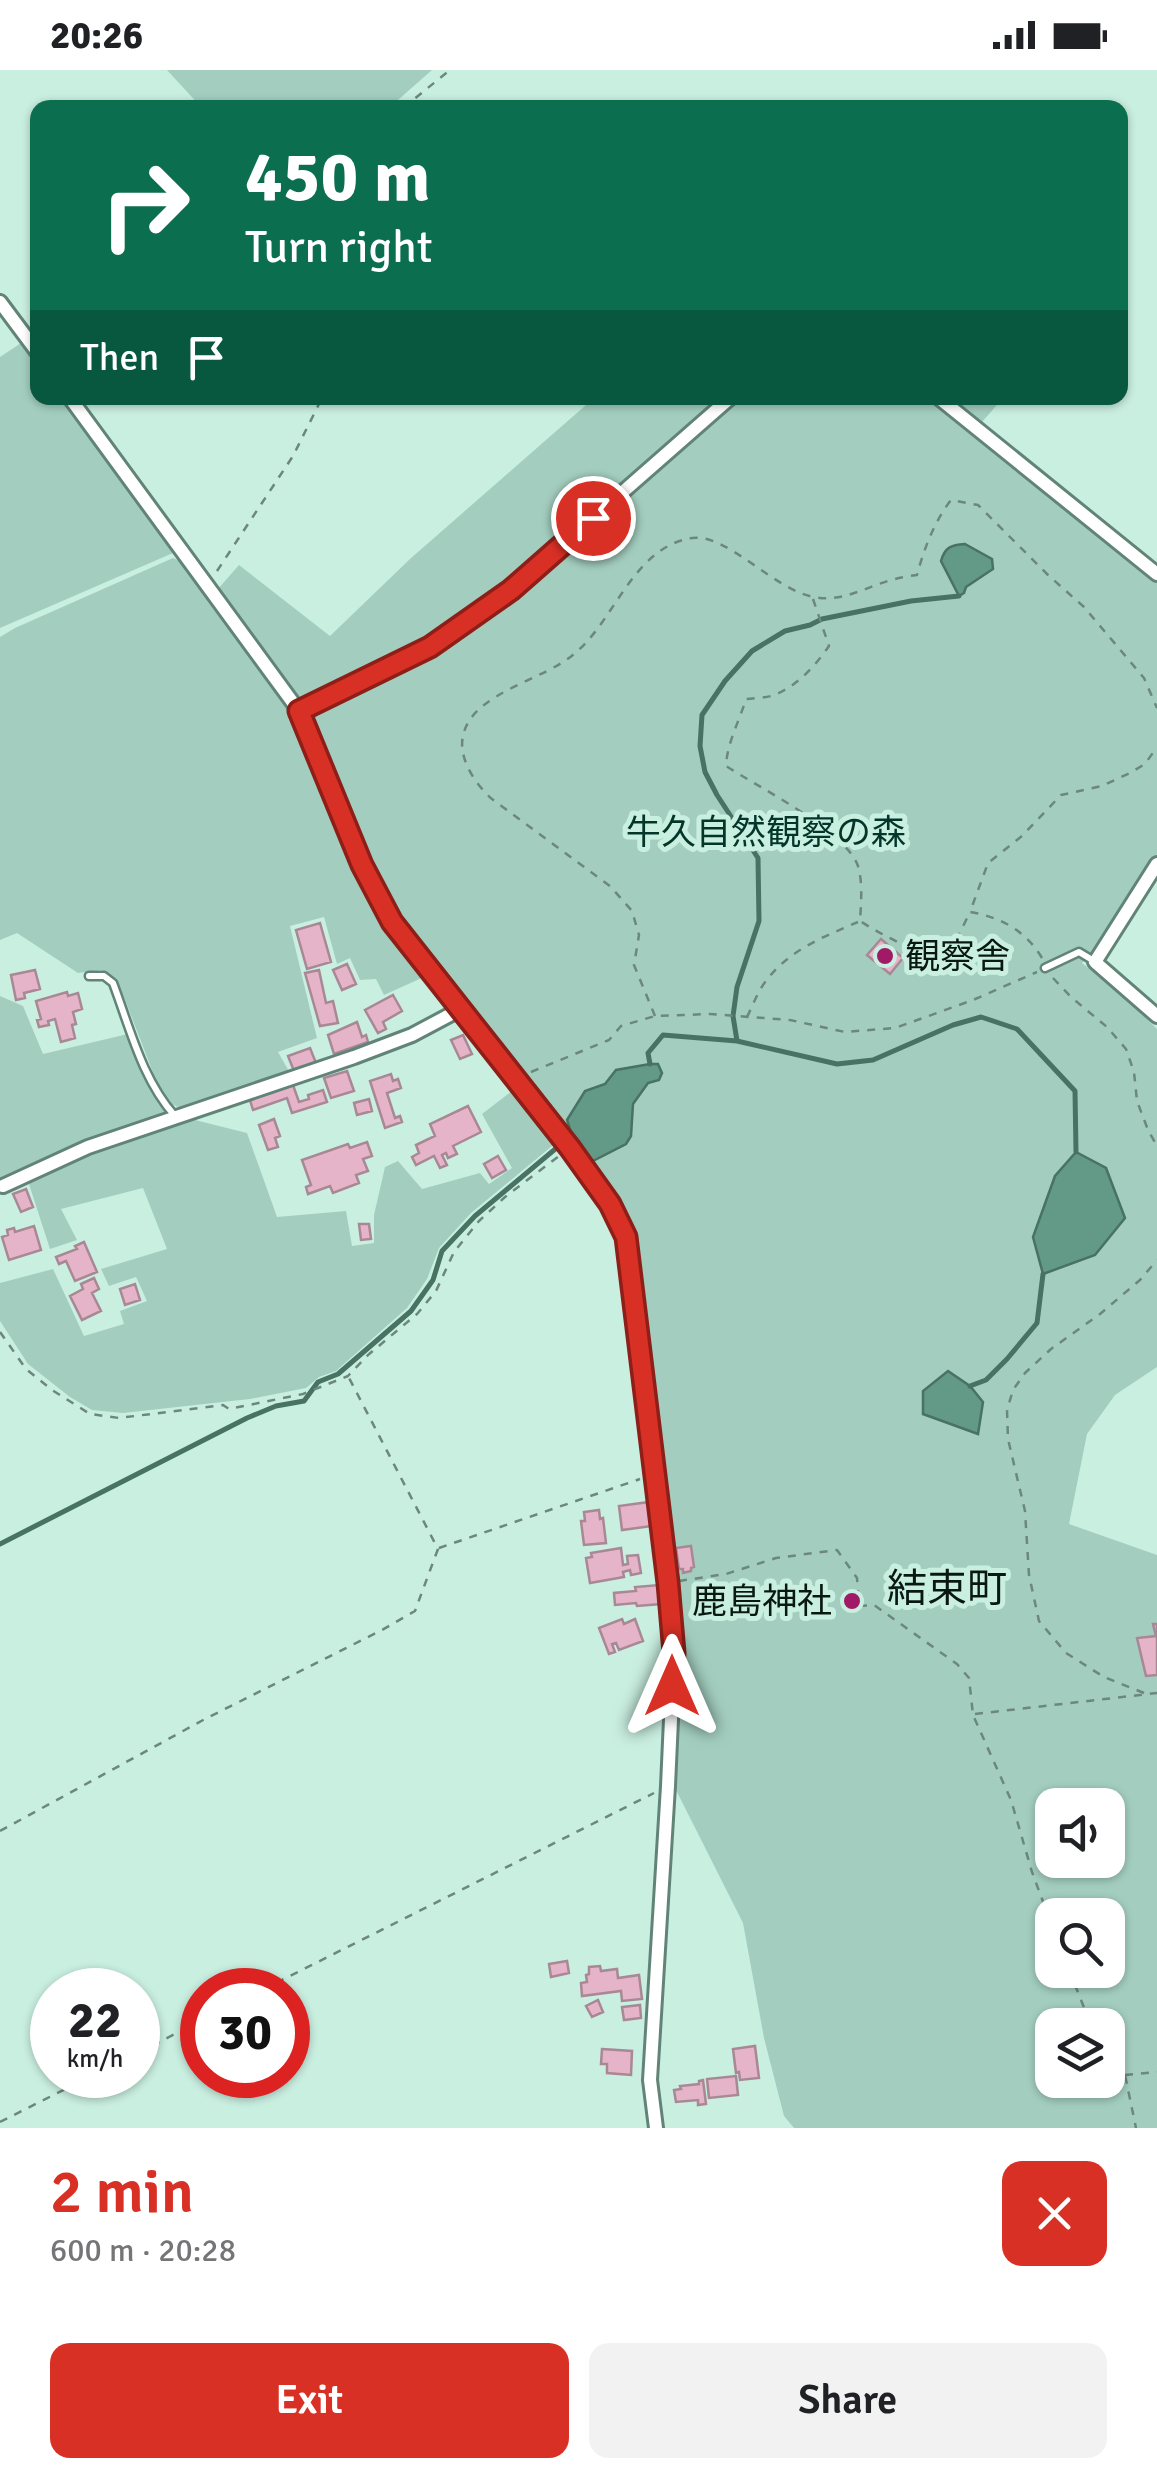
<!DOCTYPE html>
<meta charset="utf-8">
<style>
:root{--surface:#fff;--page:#f2f2f2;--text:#202124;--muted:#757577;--accent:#d93025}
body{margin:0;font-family:Signika,"Noto Sans JP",sans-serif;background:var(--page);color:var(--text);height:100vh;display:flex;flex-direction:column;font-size:38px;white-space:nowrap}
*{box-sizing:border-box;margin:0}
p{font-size:32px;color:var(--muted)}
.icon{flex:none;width:55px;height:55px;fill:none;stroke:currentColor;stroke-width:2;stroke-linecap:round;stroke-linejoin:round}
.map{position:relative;height:2058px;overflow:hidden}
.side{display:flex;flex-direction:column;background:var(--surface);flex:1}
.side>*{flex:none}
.guide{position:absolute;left:30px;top:30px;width:1098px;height:305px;border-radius:20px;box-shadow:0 2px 8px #0004;background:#0b6e4f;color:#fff;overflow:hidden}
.tools{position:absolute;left:1035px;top:1718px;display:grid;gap:20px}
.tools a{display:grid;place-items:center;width:90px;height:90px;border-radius:20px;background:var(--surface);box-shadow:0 2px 8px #0004;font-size:50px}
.speed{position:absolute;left:30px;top:1898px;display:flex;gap:20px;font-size:50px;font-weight:700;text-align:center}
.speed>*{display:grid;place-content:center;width:130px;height:130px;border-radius:50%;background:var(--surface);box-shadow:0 2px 8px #0004;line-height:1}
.speed small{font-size:25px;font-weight:400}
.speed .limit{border:15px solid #d22;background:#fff;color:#111}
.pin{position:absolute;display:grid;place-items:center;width:85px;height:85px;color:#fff;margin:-42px;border:5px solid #fff;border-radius:50%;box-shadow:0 2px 10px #0007}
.me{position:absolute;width:110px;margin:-55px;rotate:0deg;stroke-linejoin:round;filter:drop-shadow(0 0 8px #0008)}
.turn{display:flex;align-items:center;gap:35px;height:210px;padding:0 50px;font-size:45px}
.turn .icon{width:130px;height:130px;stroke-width:2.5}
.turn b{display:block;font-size:70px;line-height:85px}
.then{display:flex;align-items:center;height:95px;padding:0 50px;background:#0003;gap:20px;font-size:38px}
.round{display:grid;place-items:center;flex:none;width:105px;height:105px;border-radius:20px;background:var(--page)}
.head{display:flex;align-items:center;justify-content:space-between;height:170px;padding:0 50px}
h1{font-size:60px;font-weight:600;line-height:75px;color:var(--accent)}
.button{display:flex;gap:20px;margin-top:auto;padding:20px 50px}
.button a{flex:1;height:115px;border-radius:20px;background:var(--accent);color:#fff;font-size:40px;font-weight:600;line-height:115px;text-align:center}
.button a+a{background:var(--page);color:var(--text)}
.status{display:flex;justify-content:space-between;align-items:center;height:70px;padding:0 50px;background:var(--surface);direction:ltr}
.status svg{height:28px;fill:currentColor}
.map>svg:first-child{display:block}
.green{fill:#a3cebf;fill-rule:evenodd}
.water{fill:#639987;stroke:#487264;stroke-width:2.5}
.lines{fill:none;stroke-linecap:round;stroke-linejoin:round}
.stream{stroke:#487264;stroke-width:5}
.building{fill:#e6b4c8;stroke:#a88895;stroke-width:2.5}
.lane-casing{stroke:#628478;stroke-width:11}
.street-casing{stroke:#628478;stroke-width:18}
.path{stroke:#6c877e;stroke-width:2.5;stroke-dasharray:8 8;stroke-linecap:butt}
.lane{stroke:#fff;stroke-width:6}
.street{stroke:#fff;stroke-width:12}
.route-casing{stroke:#8d1f18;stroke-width:25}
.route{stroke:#d93025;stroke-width:18}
.poi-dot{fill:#a11a66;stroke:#c9efe1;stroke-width:4}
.labels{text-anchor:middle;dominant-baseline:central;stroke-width:10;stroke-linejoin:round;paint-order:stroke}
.park-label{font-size:35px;fill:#033629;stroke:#c9efe1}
.poi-label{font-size:35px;fill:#0a1814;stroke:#c9efe1;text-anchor:start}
.quarter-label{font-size:40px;fill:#0a1814;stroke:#c9efe1}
</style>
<div class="status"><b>20:26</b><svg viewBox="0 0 49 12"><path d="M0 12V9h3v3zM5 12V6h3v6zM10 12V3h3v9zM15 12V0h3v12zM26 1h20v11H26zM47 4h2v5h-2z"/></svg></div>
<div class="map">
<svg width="1157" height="2058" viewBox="0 0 1157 2058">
<rect width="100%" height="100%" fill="#c9efe1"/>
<path class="green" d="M167 0H432L390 37 202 38Z
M24 271 37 290 38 328H65L176 479 173 483 0 558V287Z
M594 328H719L500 520 427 572 312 631 299 629 218 519 239 495 330 566 410 489Z
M740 328H927L1157 512V784L1105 867 1082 893 1124 926 1157 959V1297L1115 1325 1087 1364 1069 1454 1157 1485V2058H794L784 2046 764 1968 743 1853 676 1720 682 1584 634 1169C588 1073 511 994 447 910 432 890 414 871 401 850 362 788 340 716 310 649L315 641 429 586 513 526ZM1052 1735H1108V1790H1052ZM1052 1845H1108V1900H1052ZM1052 1955H1108V2010H1052Z
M951 328H1003L982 352Z
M173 488 185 493 297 652 362 803 406 879 426 906 384 925 376 909 360 910 350 888 337 894 324 847 290 856 317 968 278 982 290 1003 184 1040 172 1034 157 1013 117 909 101 900 78 903 17 863 0 870V567L15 558Z
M0 926 23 936 43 984 128 964 157 1029 166 1043 164 1047 10 1108 0 1109Z
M517 1017 558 1071 471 1143 439 1178 427 1209 407 1238 336 1301 319 1307 306 1318 250 1329 123 1343 92 1340 70 1327 28 1294 0 1251V1213L53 1199 84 1266 124 1254 120 1241 147 1231 136 1207 109 1216 101 1199 167 1179 143 1118 61 1139 77 1170 50 1179 28 1111 87 1083 187 1048 247 1063 277 1147 346 1141 352 1176 374 1173V1145L385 1097 398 1091 422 1119 480 1103 489 1114 512 1098 482 1044Z"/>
<path class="water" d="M965 474 992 489 993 499 966 517 964 523 959 526 941 491C945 477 951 475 965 474Z
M650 994H658L662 1003 659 1010 648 1013 633 1034 631 1066 626 1074 591 1092 572 1065 567 1050 585 1021 605 1014 616 1000Z
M1076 1082 1106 1098 1125 1148 1095 1185 1043 1204 1033 1167 1055 1106Z
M948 1301 970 1316 983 1332 978 1364 923 1344V1321Z"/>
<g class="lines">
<path class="stream" d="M737 971 733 946 737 917 759 851 758 788 717 725 705 702 700 676 702 645 725 611 752 581 785 561 810 555 822 549 911 531 959 526
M650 994 648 983 663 965 737 971 837 994 873 990 953 955 981 947 1017 959 1075 1021 1076 1082
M970 1316 986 1310 1007 1289 1037 1253 1043 1204
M0 1474 247 1348 276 1336 304 1331 318 1312 338 1304 411 1241 433 1210 442 1181 475 1146 572 1065"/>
</g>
<path class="building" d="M320 853 331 892 307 899 296 860Z
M881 869 903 888 890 904 867 885Z
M347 894 356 914 342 920 333 900Z
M35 900 40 919 24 923 25 928 16 930 11 905Z
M319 900 326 933 333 931 338 953 320 956 305 903Z
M67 922 68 926 78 923 82 939 73 942 76 954 72 955 75 968 61 972 55 949 48 951 49 955 39 957 37 950 41 949 36 931Z
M393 925 402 941 383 952 386 959 378 963 365 940Z
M357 952 362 967 366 965 368 972 334 984 328 965Z
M463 965 472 984 460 989 451 970Z
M310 978 316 993 294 1001 288 986Z
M347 1001 354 1021 331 1028 324 1008Z
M391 1004 393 1011 398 1009 401 1018 387 1023 395 1048 400 1046 402 1052 385 1058 370 1011Z
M293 1015 299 1032 309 1029 308 1025 323 1020 327 1032 292 1043 287 1028 253 1040 250 1030Z
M369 1029 372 1041 357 1045 354 1033Z
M468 1036 481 1062 453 1076 457 1084 448 1088 446 1083 442 1085 447 1095 440 1098 434 1086 416 1095 412 1087 419 1083 416 1075 435 1066 430 1054Z
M274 1049 280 1066 275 1068 278 1077 268 1080 259 1055Z
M367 1072 372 1086 363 1089 368 1101 356 1105 359 1113 333 1123 330 1116 308 1124 306 1117 311 1115 302 1090 348 1074 350 1078Z
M498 1086 506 1100 492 1108 484 1094Z
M26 1119 33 1137 21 1142 13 1124Z
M359 1154H369L371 1169 361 1170Z
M34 1156 41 1180 9 1190 2 1167 8 1165 7 1160 14 1158 15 1162Z
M84 1172 97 1202 75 1211 66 1191 59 1194 56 1187 77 1179 75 1176Z
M94 1208 99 1219 92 1223 101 1241 82 1250 70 1226 83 1219 81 1214Z
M135 1214 140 1230 125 1235 120 1219Z
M649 1432 652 1456 622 1460 619 1436Z
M599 1440 600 1449 603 1448 606 1473 584 1475 581 1451H585L584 1442Z
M691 1476 694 1497 691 1498V1501L683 1503V1499H679L676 1478Z
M621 1478 623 1495 628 1494 627 1486 638 1485 641 1503 631 1505 630 1500 623 1502 624 1507 590 1513 586 1488 592 1487 591 1483Z
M659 1515 661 1534 637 1536 636 1533 615 1535 614 1523 636 1521 635 1517Z
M622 1549 624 1554 635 1549 643 1571 619 1580 616 1573 612 1574 615 1582 609 1584 599 1558Z
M1153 1554H1157V1605L1146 1606 1137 1568 1156 1566Z
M567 1891 569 1903 551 1907 549 1894Z
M600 1896 601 1901 617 1899 618 1908 639 1905 642 1929 622 1931 621 1921 582 1926 581 1913 587 1912 586 1905 589 1904V1897Z
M598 1930 603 1942 592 1947 586 1936Z
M640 1935 641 1948 624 1950 622 1937Z
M755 1976 759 2008 740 2010 739 2002 736 2003 733 1979Z
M602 1979 632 1981 631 2005 607 2003V1994H601Z
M736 2006 738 2025 709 2028 707 2009Z
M703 2010 706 2034 698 2035V2030L676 2032 674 2020 681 2019 680 2016 699 2014V2011Z"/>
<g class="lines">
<g class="lane-casing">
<path id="lane" d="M1045 898 1079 882 1094 891
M89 906H104L113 913C130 958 142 1009 175 1046"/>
</g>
<g class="street-casing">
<path id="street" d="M0 232 38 283
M70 328 299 641 362 795 393 853 570 1078 610 1134 626 1167 656 1403 674 1583 668 1716 650 2010 656 2058
M939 328 1157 504
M299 641 431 577 511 520 730 328
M1157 794 1095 892 1157 946
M3 1116 88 1077 354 987 412 965 459 940"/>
</g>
<path class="path" d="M403 38 450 0
M217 501 293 386 322 328
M813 529 829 576C815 596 796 618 771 626 764 628 754 628 746 629 739 652 727 673 726 696 758 717 846 761 858 796 863 812 861 835 860 851 885 867 911 879 939 889L952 879 970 842
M1042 888C1026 861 1001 847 970 842L988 793 1022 766 1061 725 1102 716 1130 703 1145 694 1157 677
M1053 908 1071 927 1107 957 1126 979 1134 1002 1137 1031 1148 1060 1157 1076
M655 946 634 895 639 865 632 841 610 816 492 729C475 714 456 686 464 662 476 622 544 610 574 584 615 551 633 477 692 468 727 463 774 520 814 527 843 533 867 516 895 509 902 507 910 506 917 505 924 479 934 452 951 430L978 435 1048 505 1084 537 1144 608 1157 638
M747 947C753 935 758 921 766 911 789 880 823 867 858 852
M531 1002 609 970 621 956 655 946 710 944 790 950 845 962 895 958 973 930 1037 902
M0 1262 26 1299 52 1320 90 1344 119 1348 223 1335 229 1339 303 1324 348 1306 368 1285 417 1244 436 1221 454 1182 479 1151 505 1127 559 1086
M439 1478 640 1409
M679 1511 726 1504 776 1488 837 1480 857 1508 859 1536 874 1535 957 1594 969 1608 973 1645 1011 1730 1032 1802 1052 1856
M1144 1623 1104 1607 1066 1583 1039 1551 1029 1505 1025 1441 1008 1369 1007 1340 1013 1320 1025 1303 1051 1279 1100 1244 1140 1210 1157 1190
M975 1644 1157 1623
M0 1761 205 1649 382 1560 415 1541 438 1479 348 1306
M1069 1900 1091 1955
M262 1920 654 1723
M1108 1979 1125 2005 1136 2058
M138 1983 202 1950
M1125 2005 1157 2002
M0 2052 93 2005"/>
<use href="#lane" class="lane"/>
<use href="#street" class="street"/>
</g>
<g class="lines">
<g class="route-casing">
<path id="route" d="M593 448 511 520 430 577 299 641 362 795 392 852 570 1078 610 1134 626 1167 668 1513 674 1583 672 1616"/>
</g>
<use href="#route" class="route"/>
</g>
<g class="poi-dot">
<circle cx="885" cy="886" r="10"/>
<circle cx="852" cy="1531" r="10"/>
</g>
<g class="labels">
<g class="park-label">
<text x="766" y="762">牛久自然観察の森</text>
</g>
<g class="poi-label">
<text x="905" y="886">観察舎</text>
<text x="832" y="1531" text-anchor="end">鹿島神社</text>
</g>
<g class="quarter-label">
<text x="947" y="1519">結束町</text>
</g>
</g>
</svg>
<div class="tools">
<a><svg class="icon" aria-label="sound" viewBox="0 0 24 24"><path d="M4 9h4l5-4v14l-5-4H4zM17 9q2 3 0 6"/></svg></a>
<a><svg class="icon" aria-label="search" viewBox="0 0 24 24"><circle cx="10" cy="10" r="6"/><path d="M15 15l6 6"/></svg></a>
<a><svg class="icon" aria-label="layers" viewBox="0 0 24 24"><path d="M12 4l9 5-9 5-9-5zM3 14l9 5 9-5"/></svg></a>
</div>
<div class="speed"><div>22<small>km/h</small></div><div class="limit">30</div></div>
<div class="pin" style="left:593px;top:448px;background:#d93025"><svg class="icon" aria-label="arrive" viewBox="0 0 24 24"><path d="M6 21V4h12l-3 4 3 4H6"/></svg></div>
<svg class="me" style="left:672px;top:1616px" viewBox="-20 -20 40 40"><path d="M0-17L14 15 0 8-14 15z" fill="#d93025" stroke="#fff" stroke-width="4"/></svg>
<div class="guide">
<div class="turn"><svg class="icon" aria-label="right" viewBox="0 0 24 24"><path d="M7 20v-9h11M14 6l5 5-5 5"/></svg><div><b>450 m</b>Turn right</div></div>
<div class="then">Then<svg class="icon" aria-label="arrive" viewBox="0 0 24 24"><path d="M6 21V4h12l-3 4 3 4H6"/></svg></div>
</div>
</div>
<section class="side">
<div class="head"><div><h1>2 min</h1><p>600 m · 20:28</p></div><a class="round" style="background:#d93025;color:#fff"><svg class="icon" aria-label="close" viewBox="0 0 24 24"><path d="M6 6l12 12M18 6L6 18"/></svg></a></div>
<div class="button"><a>Exit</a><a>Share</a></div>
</section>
